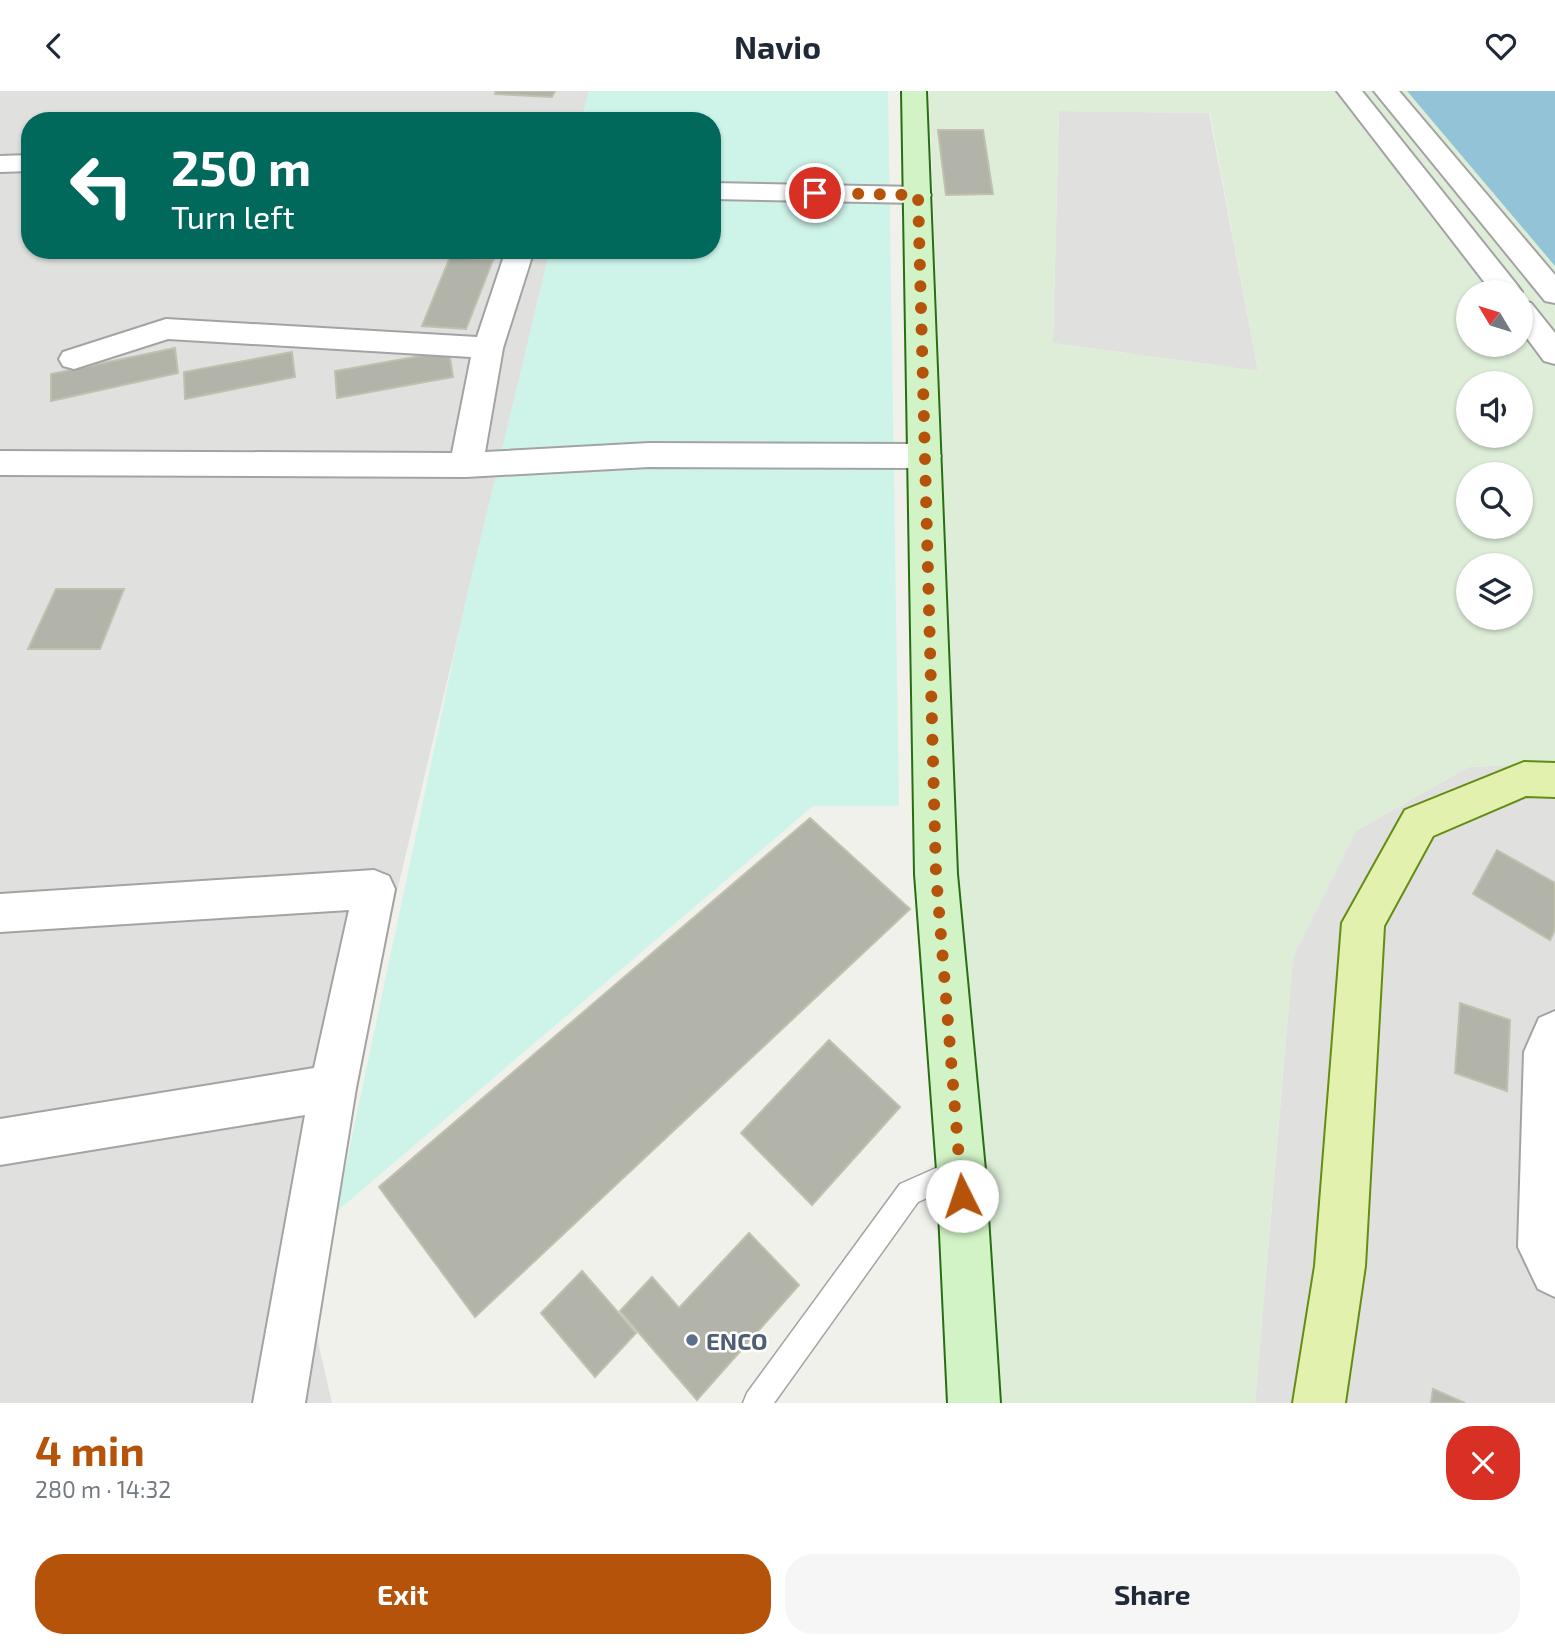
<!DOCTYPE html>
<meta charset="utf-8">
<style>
:root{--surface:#fff;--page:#f6f6f7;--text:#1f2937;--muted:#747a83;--accent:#b45309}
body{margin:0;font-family:"Exo 2",sans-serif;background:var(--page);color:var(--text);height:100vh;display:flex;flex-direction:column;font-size:26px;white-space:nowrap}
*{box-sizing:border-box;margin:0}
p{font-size:23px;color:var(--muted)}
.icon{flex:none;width:38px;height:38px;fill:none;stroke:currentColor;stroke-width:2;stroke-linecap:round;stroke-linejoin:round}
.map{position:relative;height:1312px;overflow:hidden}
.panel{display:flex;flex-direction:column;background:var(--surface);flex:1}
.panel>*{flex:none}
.guide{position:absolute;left:21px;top:21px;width:700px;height:147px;border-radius:28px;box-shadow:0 2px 5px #0004;background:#00695c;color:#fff;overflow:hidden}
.needle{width:46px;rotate:308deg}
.controls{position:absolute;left:1456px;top:189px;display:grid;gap:14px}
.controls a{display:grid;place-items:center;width:77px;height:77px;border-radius:50%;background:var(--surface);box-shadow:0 2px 5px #0004;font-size:35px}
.pin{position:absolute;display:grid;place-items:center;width:60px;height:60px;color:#fff;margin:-30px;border:4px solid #fff;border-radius:50%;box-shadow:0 2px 7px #0007}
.me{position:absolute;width:77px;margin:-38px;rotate:356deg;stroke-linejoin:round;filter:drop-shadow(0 0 5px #0008)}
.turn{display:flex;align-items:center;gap:24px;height:147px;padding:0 35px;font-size:32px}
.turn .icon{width:91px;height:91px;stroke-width:2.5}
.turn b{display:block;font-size:49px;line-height:60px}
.round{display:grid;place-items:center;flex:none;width:74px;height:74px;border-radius:28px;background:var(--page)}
.head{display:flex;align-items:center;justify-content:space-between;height:119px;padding:0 35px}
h1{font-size:42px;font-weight:700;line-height:52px;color:var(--accent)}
.button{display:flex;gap:14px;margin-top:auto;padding:14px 35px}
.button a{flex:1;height:80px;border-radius:28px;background:var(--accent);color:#fff;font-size:28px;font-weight:700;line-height:80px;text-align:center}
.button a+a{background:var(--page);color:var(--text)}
header{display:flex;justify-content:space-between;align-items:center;height:91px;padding:0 35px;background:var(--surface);font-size:32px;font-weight:700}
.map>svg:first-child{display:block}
.residential{fill:#e0e0df}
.farmland{fill:#ddedd8;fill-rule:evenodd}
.park{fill:#cef4ea}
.pitch{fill:#92c3d6}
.building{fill:#b2b3a9;stroke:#bfc1ae;stroke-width:2}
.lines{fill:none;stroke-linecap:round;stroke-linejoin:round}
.service-casing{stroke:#a3a3a3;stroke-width:3}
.minor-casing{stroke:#a3a3a3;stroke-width:4}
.secondary-casing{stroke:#286f13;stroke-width:4}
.primary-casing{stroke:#648d13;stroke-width:4}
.service{fill:#fff;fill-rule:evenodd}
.minor{fill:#fff;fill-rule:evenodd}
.secondary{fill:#d2f3c6;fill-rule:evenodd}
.primary{fill:#e2f2ae;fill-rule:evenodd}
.route{stroke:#b45309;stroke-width:12;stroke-dasharray:0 21.6}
.service-dot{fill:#5c6f8a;stroke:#fff;stroke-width:2.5}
.labels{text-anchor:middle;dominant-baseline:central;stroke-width:5;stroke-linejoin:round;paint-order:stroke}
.near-service-label{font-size:24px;font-weight:bold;fill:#4e5e75;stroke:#fff;text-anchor:start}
</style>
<header><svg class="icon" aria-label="back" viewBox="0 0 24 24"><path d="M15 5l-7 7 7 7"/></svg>Navio<svg class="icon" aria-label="heart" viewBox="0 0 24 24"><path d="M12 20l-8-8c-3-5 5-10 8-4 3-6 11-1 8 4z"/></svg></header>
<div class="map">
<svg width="1555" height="1312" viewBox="0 0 1555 1312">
<rect width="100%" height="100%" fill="#eff1ea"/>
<path class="residential" d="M0 0H589L581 30H30V159H550L304 1190 332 1312H0Z
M1059 20 1209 22 1258 280 1053 252Z
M1555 672V1312H1255L1293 866 1356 740 1469 676Z"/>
<path class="farmland" d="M929 0H1407L1555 175V672L1469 676 1356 740 1293 866 1255 1312H978ZM1059 20 1210 22 1258 280 1053 252ZM1468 201H1521V254H1468ZM1468 292H1521V345H1468ZM1468 383H1521V436H1468ZM1468 474H1521V527H1468Z"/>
<path class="park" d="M589 0H888L899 715H813L336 1121 466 508 550 159H712V30H581Z"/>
<path class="pitch" d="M1407 0H1555V175Z"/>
<path class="building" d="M496 0H555L552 6 495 3Z
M938 39H983L993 103 946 104Z
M450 166 493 169 466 238 422 235Z
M175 257 178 282 51 310V283Z
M449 260 453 286 337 307 335 280Z
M292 261 295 286 185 308 184 281Z
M56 498H124L100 558H28Z
M810 727 910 818 475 1226 379 1096Z
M1497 759 1555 792V839L1550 849 1473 803Z
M1460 912 1510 929 1507 1000 1455 982Z
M829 949 900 1016 812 1114 741 1042Z
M749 1142 799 1194 697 1309 620 1220 652 1186 679 1217Z
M582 1180 636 1242 595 1286 541 1222Z
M1433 1298 1465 1312H1431Z"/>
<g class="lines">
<g class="service-casing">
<path id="service" d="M961 1066 970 1070 974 1079 970 1088 918 1111 774 1312H743L747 1302 900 1093Z"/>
</g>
<g class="minor-casing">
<path id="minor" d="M1337 0H1362L1517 194 1522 201 1521 202 1492 201Z
M1374 0H1399L1555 184V212L1545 210Z
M30 64V80L0 81V65Z
M712 92 918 96 928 98 931 104 928 110 918 112 712 108Z
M506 159H534L503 257 485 361 649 352 925 353 936 357 941 365 936 373 925 377 649 376 466 386 0 384V360L452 362 471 266 168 248 74 278 63 275 59 268 63 261 166 228 477 246Z
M1521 210 1531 212 1555 242V273L1544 270 1521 239Z
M374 779 389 785 395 798 356 997 305 1312H253L305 1024 0 1074V1028L314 977 349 819 0 841V803Z
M1555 920V1206L1538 1198 1518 1156 1524 961 1539 927Z"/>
</g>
<g class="secondary-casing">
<path id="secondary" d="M902 0H926L957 783 985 1079 1000 1312H948L937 1079 915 783Z"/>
</g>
<g class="primary-casing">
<path id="primary" d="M1524 671 1555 672V706L1526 705 1433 745 1384 835 1365 1175 1345 1312H1293L1315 1175 1342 832 1405 719Z"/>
</g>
<use href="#service" class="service"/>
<use href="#minor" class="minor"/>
<use href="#secondary" class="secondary"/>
<use href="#primary" class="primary"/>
</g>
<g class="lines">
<path class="route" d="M815 102 918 104 936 783 962 1105"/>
</g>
<circle class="service-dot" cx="692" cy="1249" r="7"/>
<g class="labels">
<g class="near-service-label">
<text x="706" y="1249">ENCO</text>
</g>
</g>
</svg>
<div class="controls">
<a><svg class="needle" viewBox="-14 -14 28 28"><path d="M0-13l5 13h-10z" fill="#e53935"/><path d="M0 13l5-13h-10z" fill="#747a83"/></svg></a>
<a><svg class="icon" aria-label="sound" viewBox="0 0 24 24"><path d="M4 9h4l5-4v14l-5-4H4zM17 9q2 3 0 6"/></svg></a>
<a><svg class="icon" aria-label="search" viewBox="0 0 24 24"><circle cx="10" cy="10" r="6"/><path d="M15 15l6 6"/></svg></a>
<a><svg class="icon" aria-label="layers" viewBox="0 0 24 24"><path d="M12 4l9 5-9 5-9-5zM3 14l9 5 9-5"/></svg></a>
</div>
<div class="pin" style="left:815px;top:102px;background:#d93025"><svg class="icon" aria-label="arrive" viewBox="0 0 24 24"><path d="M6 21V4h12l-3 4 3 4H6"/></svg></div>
<svg class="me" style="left:962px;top:1105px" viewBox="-20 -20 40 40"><circle r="19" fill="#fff"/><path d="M0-13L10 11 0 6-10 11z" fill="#b45309"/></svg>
<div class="guide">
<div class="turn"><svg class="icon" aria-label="left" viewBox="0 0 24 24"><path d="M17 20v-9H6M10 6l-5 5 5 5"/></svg><div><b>250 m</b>Turn left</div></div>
</div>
</div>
<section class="panel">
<div class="head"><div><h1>4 min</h1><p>280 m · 14:32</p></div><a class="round" style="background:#d93025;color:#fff"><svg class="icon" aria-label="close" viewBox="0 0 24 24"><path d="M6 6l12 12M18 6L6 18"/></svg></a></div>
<div class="button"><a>Exit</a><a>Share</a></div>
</section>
